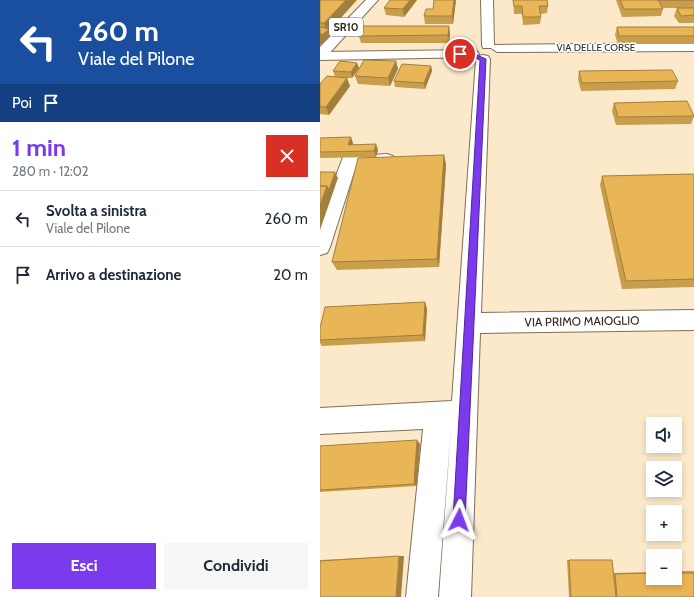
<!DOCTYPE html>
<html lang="it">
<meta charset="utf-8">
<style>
:root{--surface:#fff;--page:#f6f6f7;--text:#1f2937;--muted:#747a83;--line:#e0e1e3;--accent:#7c3aed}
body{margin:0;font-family:Cabin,sans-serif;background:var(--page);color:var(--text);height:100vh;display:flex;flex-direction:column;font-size:15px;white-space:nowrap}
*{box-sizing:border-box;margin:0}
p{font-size:13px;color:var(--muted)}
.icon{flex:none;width:22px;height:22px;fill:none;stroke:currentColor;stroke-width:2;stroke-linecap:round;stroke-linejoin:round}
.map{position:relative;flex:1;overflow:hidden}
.drawer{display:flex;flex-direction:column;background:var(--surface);width:320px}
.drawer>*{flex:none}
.top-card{background:#1a4fa0;color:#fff;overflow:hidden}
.fabs{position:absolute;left:326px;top:417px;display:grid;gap:8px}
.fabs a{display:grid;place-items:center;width:36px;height:36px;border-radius:0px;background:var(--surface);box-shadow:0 2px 6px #0003;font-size:20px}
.pin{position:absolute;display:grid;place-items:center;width:34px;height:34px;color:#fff;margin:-17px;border:2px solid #fff;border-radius:50%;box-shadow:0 1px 4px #0007}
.me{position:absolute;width:44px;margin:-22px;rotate:3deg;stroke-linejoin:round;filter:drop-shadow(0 0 3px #0008)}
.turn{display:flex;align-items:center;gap:14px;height:84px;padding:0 12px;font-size:18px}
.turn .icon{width:52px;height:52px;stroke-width:2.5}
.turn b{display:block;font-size:28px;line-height:34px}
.then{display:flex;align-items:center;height:38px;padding:0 12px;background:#0003;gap:8px;font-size:15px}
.round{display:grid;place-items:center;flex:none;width:42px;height:42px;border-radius:0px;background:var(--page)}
.summary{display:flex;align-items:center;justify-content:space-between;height:68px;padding:0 12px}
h1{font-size:24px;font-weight:700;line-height:30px;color:var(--accent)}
.primary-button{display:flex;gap:8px;margin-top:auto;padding:8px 12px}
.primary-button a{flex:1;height:46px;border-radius:0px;background:var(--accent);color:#fff;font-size:16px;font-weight:700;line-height:46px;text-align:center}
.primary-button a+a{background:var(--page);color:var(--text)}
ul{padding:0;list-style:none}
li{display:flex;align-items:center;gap:12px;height:56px;padding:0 12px;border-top:1px solid var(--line)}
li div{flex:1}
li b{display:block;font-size:15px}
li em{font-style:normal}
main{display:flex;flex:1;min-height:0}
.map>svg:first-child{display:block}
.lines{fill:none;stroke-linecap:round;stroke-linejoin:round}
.minor-casing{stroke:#7f6f54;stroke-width:2}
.major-casing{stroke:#7f6f54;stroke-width:2}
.minor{fill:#fff;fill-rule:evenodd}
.major{fill:#fff;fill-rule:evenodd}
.wall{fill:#c89d4b}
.shaded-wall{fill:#a37f3d}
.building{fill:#e9b657;stroke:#a37f3d}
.route{fill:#7c3aed;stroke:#51269a}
.labels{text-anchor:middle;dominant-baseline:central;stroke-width:3;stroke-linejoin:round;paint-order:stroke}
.far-street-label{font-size:10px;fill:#312a1e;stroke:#fff}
.shield{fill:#fff;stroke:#6f6a62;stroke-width:1}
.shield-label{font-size:11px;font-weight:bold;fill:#312a1e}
.street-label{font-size:12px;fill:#312a1e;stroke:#fff}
</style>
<main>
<section class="drawer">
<div class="top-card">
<div class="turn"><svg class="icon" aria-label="left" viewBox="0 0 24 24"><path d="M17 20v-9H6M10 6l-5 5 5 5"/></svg><div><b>260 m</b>Viale del Pilone</div></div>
<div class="then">Poi<svg class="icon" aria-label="arrive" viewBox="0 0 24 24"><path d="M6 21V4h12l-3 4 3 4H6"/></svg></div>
</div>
<div class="summary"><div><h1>1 min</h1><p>280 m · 12:02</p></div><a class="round" style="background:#d93025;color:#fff"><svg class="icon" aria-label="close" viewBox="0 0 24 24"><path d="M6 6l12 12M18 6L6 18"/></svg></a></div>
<ul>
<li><svg class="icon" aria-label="left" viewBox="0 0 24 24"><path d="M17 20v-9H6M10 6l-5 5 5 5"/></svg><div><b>Svolta a sinistra</b><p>Viale del Pilone</p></div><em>260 m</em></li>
<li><svg class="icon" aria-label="arrive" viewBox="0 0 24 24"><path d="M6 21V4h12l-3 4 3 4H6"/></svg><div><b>Arrivo a destinazione</b></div><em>20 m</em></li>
</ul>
<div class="primary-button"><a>Esci</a><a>Condividi</a></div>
</section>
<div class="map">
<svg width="374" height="597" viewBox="0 0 374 597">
<rect width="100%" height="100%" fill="#fbe9ca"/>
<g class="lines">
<g class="minor-casing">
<path id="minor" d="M161 0H173L174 45 374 43V51L177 52 171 48H163L162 45Z
M152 50 157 51 159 54 157 57 0 60V52Z
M163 55 168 56 170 59 161 313 374 310V330L160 333 151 597H119L131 427 118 597H86L103 429 0 434V408L132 401 156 59 158 56Z
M67 154 73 156 76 160 73 164 36 166 10 247 7 253 0 255V219L23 157Z"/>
</g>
<g class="major-casing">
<path id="major" d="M46 0H58L5 58 0 59V47Z"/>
</g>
<use href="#minor" class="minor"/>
<use href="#major" class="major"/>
</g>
<path class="wall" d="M0 0 11 34 0 46Z
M97 0 84 17 66 15 64 8Z
M136 0 133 24H105L104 16 113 9Z
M193 0 228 6 227 13 220 14 221 17 220 24 203 25 202 14H194Z
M296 0H374V8H342L343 9 341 16 302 17Z
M357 8H374V23H359L354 16Z
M129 26 130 34 129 43H41L39 36Z
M297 27H374V44H298L295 35Z
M76 61 78 69 70 86 38 84 35 76Z
M37 63 39 68 32 78H26L30 86 9 115 0 114V84L15 76 13 71Z
M111 66 112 71 105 89 75 87 74 81Z
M259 71 358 81 355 89 261 91 258 79Z
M294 103 374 116 371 124 296 125 292 111Z
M0 138 33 143 32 145 58 150 56 157 0 158Z
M124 155 126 165 119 267 17 270 12 262Z
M374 174V287L302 289 280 185 282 176Z
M105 302 107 309 105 341 2 346 0 343V328Z
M100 444 97 486 0 492V446Z
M84 556 0 597V560Z
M247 560H292L293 573 333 572V578H355V571H374V597H249Z"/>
<path class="shaded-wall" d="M26 0H37L10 30 11 34 0 46V34L1 33 6 31 4 23Z
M90 0H97L84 17 83 9Z
M134 0H136L133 24 132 16Z
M129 26 130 34 129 43 128 35Z
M76 61 78 69 70 86 68 78Z
M37 63 39 68 32 78 31 72Z
M111 66 112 71 105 89 104 83Z
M27 78 30 86 9 115 6 107Z
M31 137 33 143 31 150 28 145Z
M56 144 58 150 56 157 54 151Z
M124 155 126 165 119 267 117 259Z
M15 172 18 178 0 230V205L7 186Z
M105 302 107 309 105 341 103 335Z
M97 440 100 444 97 486 94 484Z
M79 556H84L81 597H76Z"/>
<path class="building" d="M0 0H26L4 23H0Z
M70 0H90L83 9 64 8Z
M114 0H134L132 16H104L106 9H113Z
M193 0H227L228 6H219L221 17H203L202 6H194Z
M300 0H374H338L343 9H304Z
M357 8H374V15L361 16Z
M42 26H129L128 35 39 36Z
M0 27 9 29 2 35 1 33H0Z
M297 27H374V36H299Z
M44 60 76 61 68 78 35 76Z
M20 61 37 63 31 72 13 71Z
M82 64 111 66 104 83 74 81Z
M352 70 358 81 262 83 259 71Z
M7 76 27 78 6 107H0V84Z
M367 101 374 116 298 117 294 103Z
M31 137 28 145 56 144 54 151 0 152V138Z
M124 155 117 259 12 262 38 158Z
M0 172H15L9 190 7 186H0Z
M374 174V279L306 281 282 176Z
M0 186H7L0 205Z
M105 302 103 335 0 340V328L5 307Z
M97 440 94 484 0 490V446Z
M79 556 76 597H0V561Z
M249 560H292L296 597H251Z
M333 573V578H355V573H374V597H297L295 574Z"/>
<path class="route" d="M138 53H152L166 59 145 520 143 525 139 527 135 525 133 520 160 60 151 56 138 55Z"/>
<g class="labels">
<g class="far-street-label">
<text x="276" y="47">VIA DELLE CORSE</text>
</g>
<rect class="shield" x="9" y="18" width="34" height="18" rx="3"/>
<g class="shield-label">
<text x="26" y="27">SR10</text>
</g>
<g class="street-label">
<text transform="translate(262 321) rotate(-1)">VIA PRIMO MAIOGLIO</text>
</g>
</g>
</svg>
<div class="fabs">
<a><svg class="icon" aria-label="sound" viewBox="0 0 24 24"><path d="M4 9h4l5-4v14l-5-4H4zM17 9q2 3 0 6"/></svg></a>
<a><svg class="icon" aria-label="layers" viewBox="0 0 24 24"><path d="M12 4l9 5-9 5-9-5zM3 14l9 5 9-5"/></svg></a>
<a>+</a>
<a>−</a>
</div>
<div class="pin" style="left:140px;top:54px;background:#d93025"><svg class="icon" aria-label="arrive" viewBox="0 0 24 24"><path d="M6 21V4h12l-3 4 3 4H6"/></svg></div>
<svg class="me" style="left:139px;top:520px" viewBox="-20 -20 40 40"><path d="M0-17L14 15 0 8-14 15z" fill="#7c3aed" stroke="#fff" stroke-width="4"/></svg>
</div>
</main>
